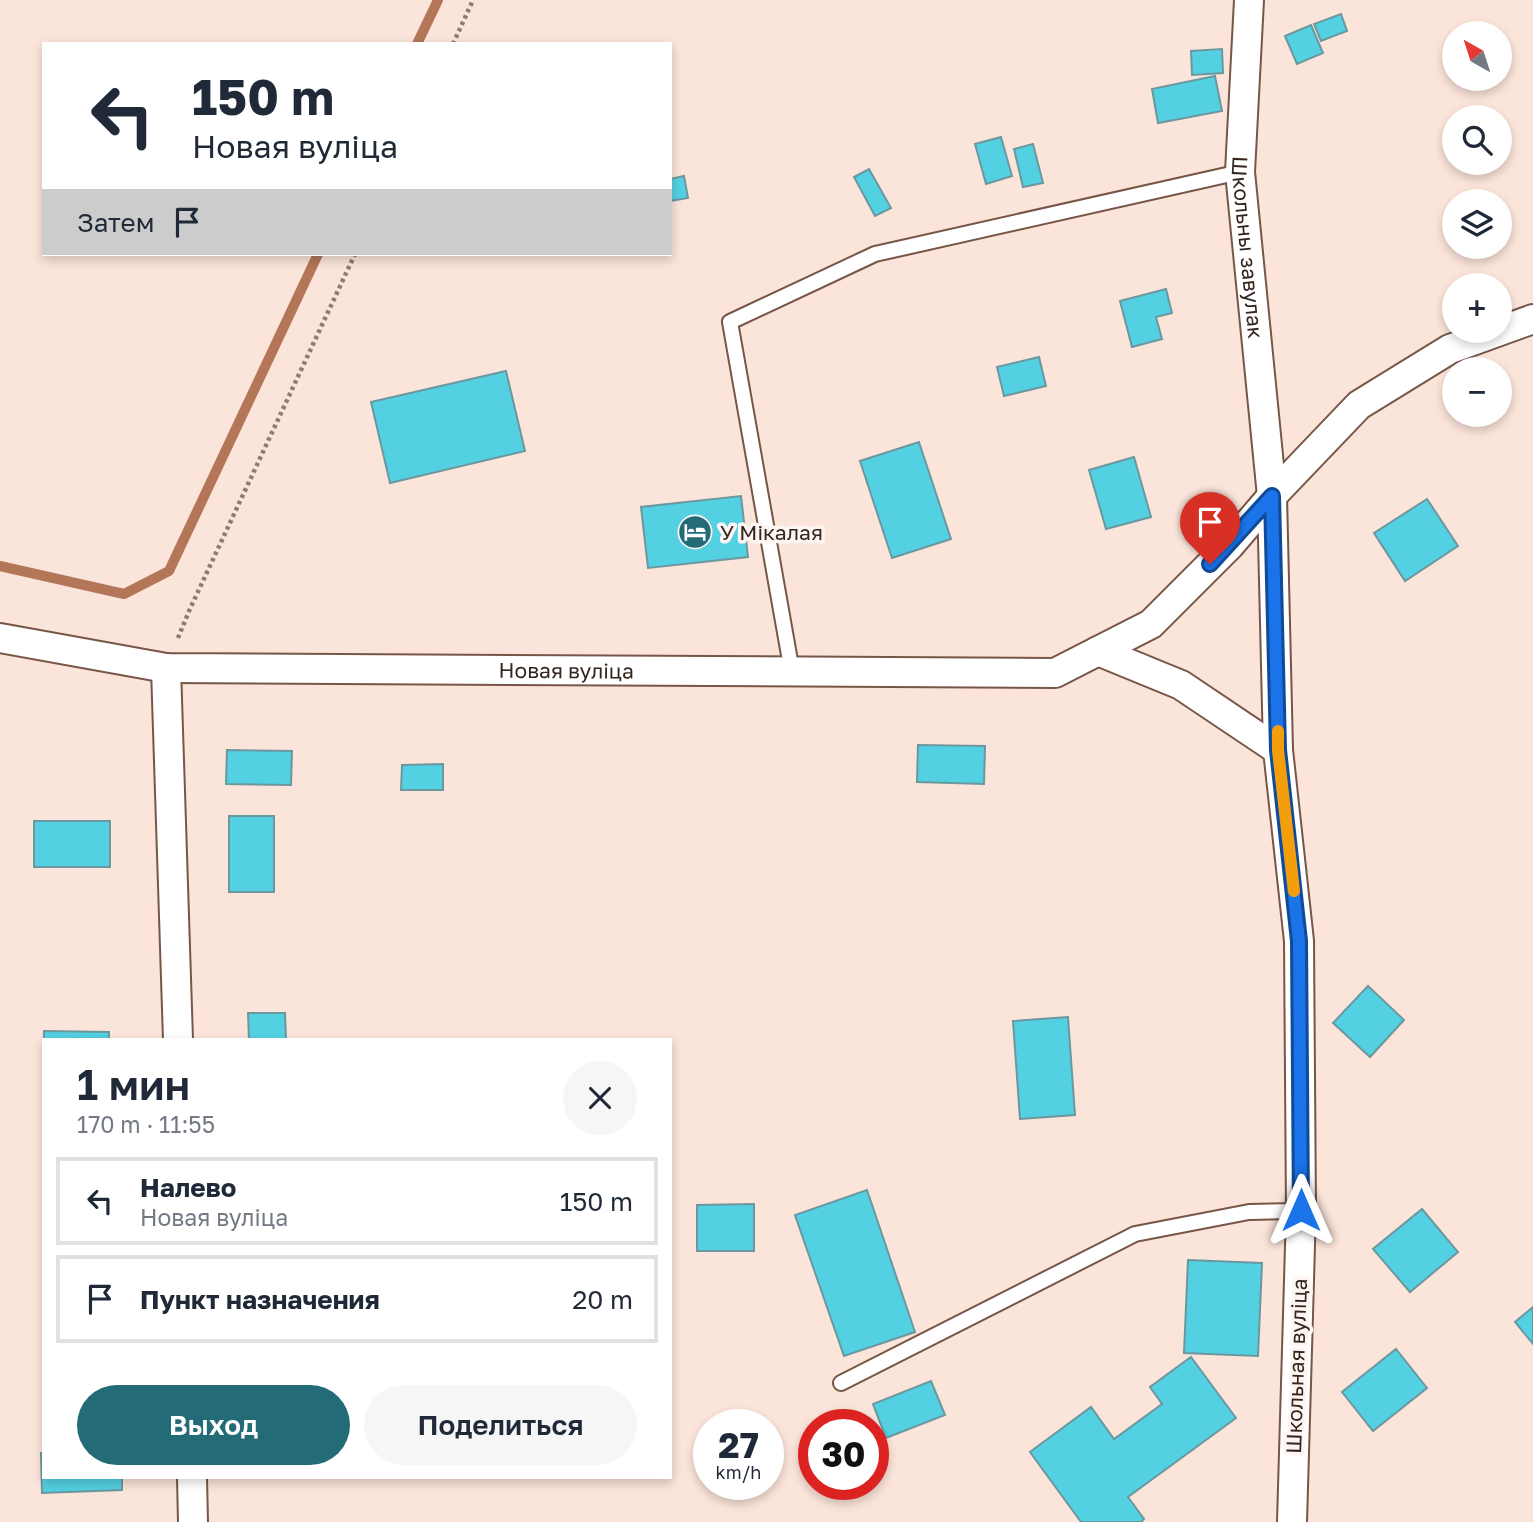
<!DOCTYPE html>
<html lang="ru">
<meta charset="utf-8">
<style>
:root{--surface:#fff;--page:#f6f6f7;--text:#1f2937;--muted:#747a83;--line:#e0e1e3;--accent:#236c77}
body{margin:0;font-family:"Golos Text",sans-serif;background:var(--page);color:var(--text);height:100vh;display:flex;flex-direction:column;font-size:26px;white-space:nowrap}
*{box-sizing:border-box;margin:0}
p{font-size:23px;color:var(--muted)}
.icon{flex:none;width:38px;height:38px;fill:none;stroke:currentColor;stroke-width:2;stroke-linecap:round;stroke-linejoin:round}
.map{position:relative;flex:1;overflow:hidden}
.panel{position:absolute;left:42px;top:1038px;width:630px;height:441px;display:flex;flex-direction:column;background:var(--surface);border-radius:0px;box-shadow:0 4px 10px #0003}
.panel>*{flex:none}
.hud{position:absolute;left:42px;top:42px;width:630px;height:214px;border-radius:0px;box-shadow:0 4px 10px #0003;background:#fff;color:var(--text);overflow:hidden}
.needle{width:46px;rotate:321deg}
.fabs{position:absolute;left:1442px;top:21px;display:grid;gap:14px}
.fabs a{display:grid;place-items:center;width:70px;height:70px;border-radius:50%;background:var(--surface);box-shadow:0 4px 10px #0003;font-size:35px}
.speed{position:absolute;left:693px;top:1409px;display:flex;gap:14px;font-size:35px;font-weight:700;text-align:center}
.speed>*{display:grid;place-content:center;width:91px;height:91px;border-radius:50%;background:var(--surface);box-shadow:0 4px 10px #0003;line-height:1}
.speed small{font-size:18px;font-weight:400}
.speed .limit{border:10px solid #d22;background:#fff;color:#111}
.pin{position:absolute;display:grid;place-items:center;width:60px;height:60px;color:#fff;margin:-72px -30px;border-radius:50% 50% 50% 0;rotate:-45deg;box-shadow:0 0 7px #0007}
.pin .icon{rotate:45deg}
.me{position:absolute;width:77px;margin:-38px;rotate:0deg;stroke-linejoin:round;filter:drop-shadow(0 0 5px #0008)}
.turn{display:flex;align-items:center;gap:24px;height:147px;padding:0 35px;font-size:32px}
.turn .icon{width:91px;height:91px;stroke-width:2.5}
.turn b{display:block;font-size:49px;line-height:60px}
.then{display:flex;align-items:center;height:66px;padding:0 35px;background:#0003;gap:14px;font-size:26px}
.round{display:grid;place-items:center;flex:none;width:74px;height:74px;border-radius:37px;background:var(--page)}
.summary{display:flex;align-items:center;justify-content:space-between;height:119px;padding:0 35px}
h1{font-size:42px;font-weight:600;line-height:52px}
.primary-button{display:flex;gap:14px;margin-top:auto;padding:14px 35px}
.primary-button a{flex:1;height:80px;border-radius:42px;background:var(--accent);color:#fff;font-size:28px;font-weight:600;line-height:80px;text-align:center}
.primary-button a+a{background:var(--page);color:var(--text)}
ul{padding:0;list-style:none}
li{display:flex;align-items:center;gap:21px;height:88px;margin:0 14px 10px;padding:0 21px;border:4px solid var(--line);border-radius:0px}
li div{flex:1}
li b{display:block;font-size:26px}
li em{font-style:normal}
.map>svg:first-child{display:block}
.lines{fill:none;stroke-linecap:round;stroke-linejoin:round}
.stream{stroke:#b37658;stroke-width:10}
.building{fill:#53d1e3;stroke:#6b989f;stroke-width:2}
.service-casing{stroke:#775647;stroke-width:18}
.minor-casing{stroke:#775647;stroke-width:32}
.path{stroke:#8e7b73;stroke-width:4.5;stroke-dasharray:3.5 3.5;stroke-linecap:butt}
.service{stroke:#fff;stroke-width:14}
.minor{stroke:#fff;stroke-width:28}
.route-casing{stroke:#114b97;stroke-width:18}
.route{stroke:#1a73e8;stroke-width:12}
.slow{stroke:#f59e0b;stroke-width:12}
.labels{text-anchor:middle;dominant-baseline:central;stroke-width:7;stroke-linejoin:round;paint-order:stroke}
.street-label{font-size:21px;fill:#34251f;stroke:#fdf5f1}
.poi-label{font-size:21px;fill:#34251f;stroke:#fdf5f1;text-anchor:start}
</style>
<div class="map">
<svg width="1533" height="1522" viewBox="0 0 1533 1522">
<rect width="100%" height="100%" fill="#fbe4d9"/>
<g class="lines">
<path class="stream" d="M417 44 438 0
M0 566 124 594 169 571 318 254"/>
</g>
<path class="building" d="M1341 14 1347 31 1321 41 1314 24Z
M1311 25 1323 53 1297 64 1285 36Z
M1222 49 1223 73 1192 75 1191 51Z
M1215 76 1222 111 1158 123 1152 89Z
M1001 137 1012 176 986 184 975 144Z
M1033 144 1043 183 1023 187 1014 149Z
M869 169 891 208 875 216 854 177Z
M684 176 688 198 670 201V179Z
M1166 289 1172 313 1156 317 1162 339 1132 347 1120 301Z
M1039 357 1046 386 1004 396 997 367Z
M506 371 525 451 390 483 371 402Z
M919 442 951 539 892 558 860 461Z
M1134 457 1151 517 1106 529 1089 470Z
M741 496 748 557 648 568 641 507Z
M1427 499 1458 546 1405 581 1374 533Z
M918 745 985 746 984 784 917 782Z
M227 750 292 751 291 785 226 784Z
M443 764V790H401L402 765Z
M229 816H274V892H229Z
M34 821H110V867H34Z
M1368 986 1404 1020 1370 1057 1333 1023Z
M248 1013H285L286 1040H249Z
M1068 1017 1075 1115 1020 1119 1013 1021Z
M44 1031 109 1032V1040H44L43 1069Z
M867 1190 915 1332 844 1356 795 1215Z
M754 1204V1251H697V1205Z
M1422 1209 1458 1252 1410 1292 1373 1249Z
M1188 1260 1262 1263 1258 1356 1184 1353Z
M1533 1307V1344L1515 1322Z
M1396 1349 1427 1388 1373 1431 1342 1392Z
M1191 1357 1236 1418 1128 1497 1144 1519 1141 1522H1081L1030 1452 1091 1407 1114 1439 1162 1404 1150 1387Z
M931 1381 945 1415 886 1438 873 1404Z
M41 1453H44V1477H122V1490L42 1493Z"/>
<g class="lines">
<g class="service-casing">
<path id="service" d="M792 672 730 322 875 254 1240 172
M841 1383 1135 1234 1249 1212 1301 1211"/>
</g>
<g class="minor-casing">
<g id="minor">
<path id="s1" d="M1249 0 1240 172 1272 496 1278 750 1299 941 1301 1211 1292 1522"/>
<path id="s2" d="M0 638 166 668 1055 673 1151 624 1230 545 1272 496 1359 405 1450 349 1533 319"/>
<path d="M1098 651 1181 685 1278 750"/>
<path d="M166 668 178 1040"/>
<path d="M192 1477 193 1522"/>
</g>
</g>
<path class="path" d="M453 44 473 0
M178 638 189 611 355 254"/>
<use href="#service" class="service"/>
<use href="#minor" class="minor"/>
</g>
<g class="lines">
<g class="route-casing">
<path id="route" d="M1210 564 1272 496 1278 750 1299 941 1301 1210"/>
</g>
<use href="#route" class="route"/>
<path class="slow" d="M1278 731V750L1294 891"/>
</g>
<defs>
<g id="hotel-disc" transform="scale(1.75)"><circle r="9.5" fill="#236c77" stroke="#fdf5f1"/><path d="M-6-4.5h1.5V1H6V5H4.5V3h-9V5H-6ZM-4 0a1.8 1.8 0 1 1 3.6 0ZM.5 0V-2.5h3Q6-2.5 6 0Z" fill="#fff"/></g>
</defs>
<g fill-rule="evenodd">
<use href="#hotel-disc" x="695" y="532"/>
</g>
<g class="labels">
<g class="street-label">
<text stroke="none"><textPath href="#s1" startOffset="248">Школьны завулак</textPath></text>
<text stroke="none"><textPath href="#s2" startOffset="569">Новая вуліца</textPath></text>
<text transform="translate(1296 1366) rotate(-88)">Школьная вуліца</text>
</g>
<g class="poi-label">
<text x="720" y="532">У Мікалая</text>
</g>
</g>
</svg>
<div class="fabs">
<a><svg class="needle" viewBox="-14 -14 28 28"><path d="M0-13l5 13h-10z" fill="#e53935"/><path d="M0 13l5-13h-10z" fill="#747a83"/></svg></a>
<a><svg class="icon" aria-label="search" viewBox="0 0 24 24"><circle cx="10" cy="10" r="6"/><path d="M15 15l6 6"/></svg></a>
<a><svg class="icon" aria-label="layers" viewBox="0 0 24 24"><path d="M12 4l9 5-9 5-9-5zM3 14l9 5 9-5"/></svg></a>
<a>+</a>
<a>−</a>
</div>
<div class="speed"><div>27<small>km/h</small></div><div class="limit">30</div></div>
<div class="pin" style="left:1210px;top:564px;background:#d93025"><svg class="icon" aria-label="arrive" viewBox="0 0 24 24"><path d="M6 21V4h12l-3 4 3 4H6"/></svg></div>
<svg class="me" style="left:1301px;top:1210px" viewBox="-20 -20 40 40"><path d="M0-17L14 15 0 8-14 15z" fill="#1a73e8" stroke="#fff" stroke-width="4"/></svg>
<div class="hud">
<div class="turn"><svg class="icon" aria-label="left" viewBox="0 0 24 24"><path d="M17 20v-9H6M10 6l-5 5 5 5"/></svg><div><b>150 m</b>Новая вуліца</div></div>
<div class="then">Затем<svg class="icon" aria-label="arrive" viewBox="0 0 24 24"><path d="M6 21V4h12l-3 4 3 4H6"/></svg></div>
</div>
<section class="panel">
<div class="summary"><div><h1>1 мин</h1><p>170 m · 11:55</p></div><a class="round"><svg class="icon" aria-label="close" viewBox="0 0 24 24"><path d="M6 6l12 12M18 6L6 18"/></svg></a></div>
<ul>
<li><svg class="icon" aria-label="left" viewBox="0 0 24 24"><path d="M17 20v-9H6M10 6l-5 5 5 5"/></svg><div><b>Налево</b><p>Новая вуліца</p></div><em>150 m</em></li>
<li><svg class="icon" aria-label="arrive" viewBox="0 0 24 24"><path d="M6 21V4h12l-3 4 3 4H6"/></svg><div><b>Пункт назначения</b></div><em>20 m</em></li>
</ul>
<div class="primary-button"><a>Выход</a><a>Поделиться</a></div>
</section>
</div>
